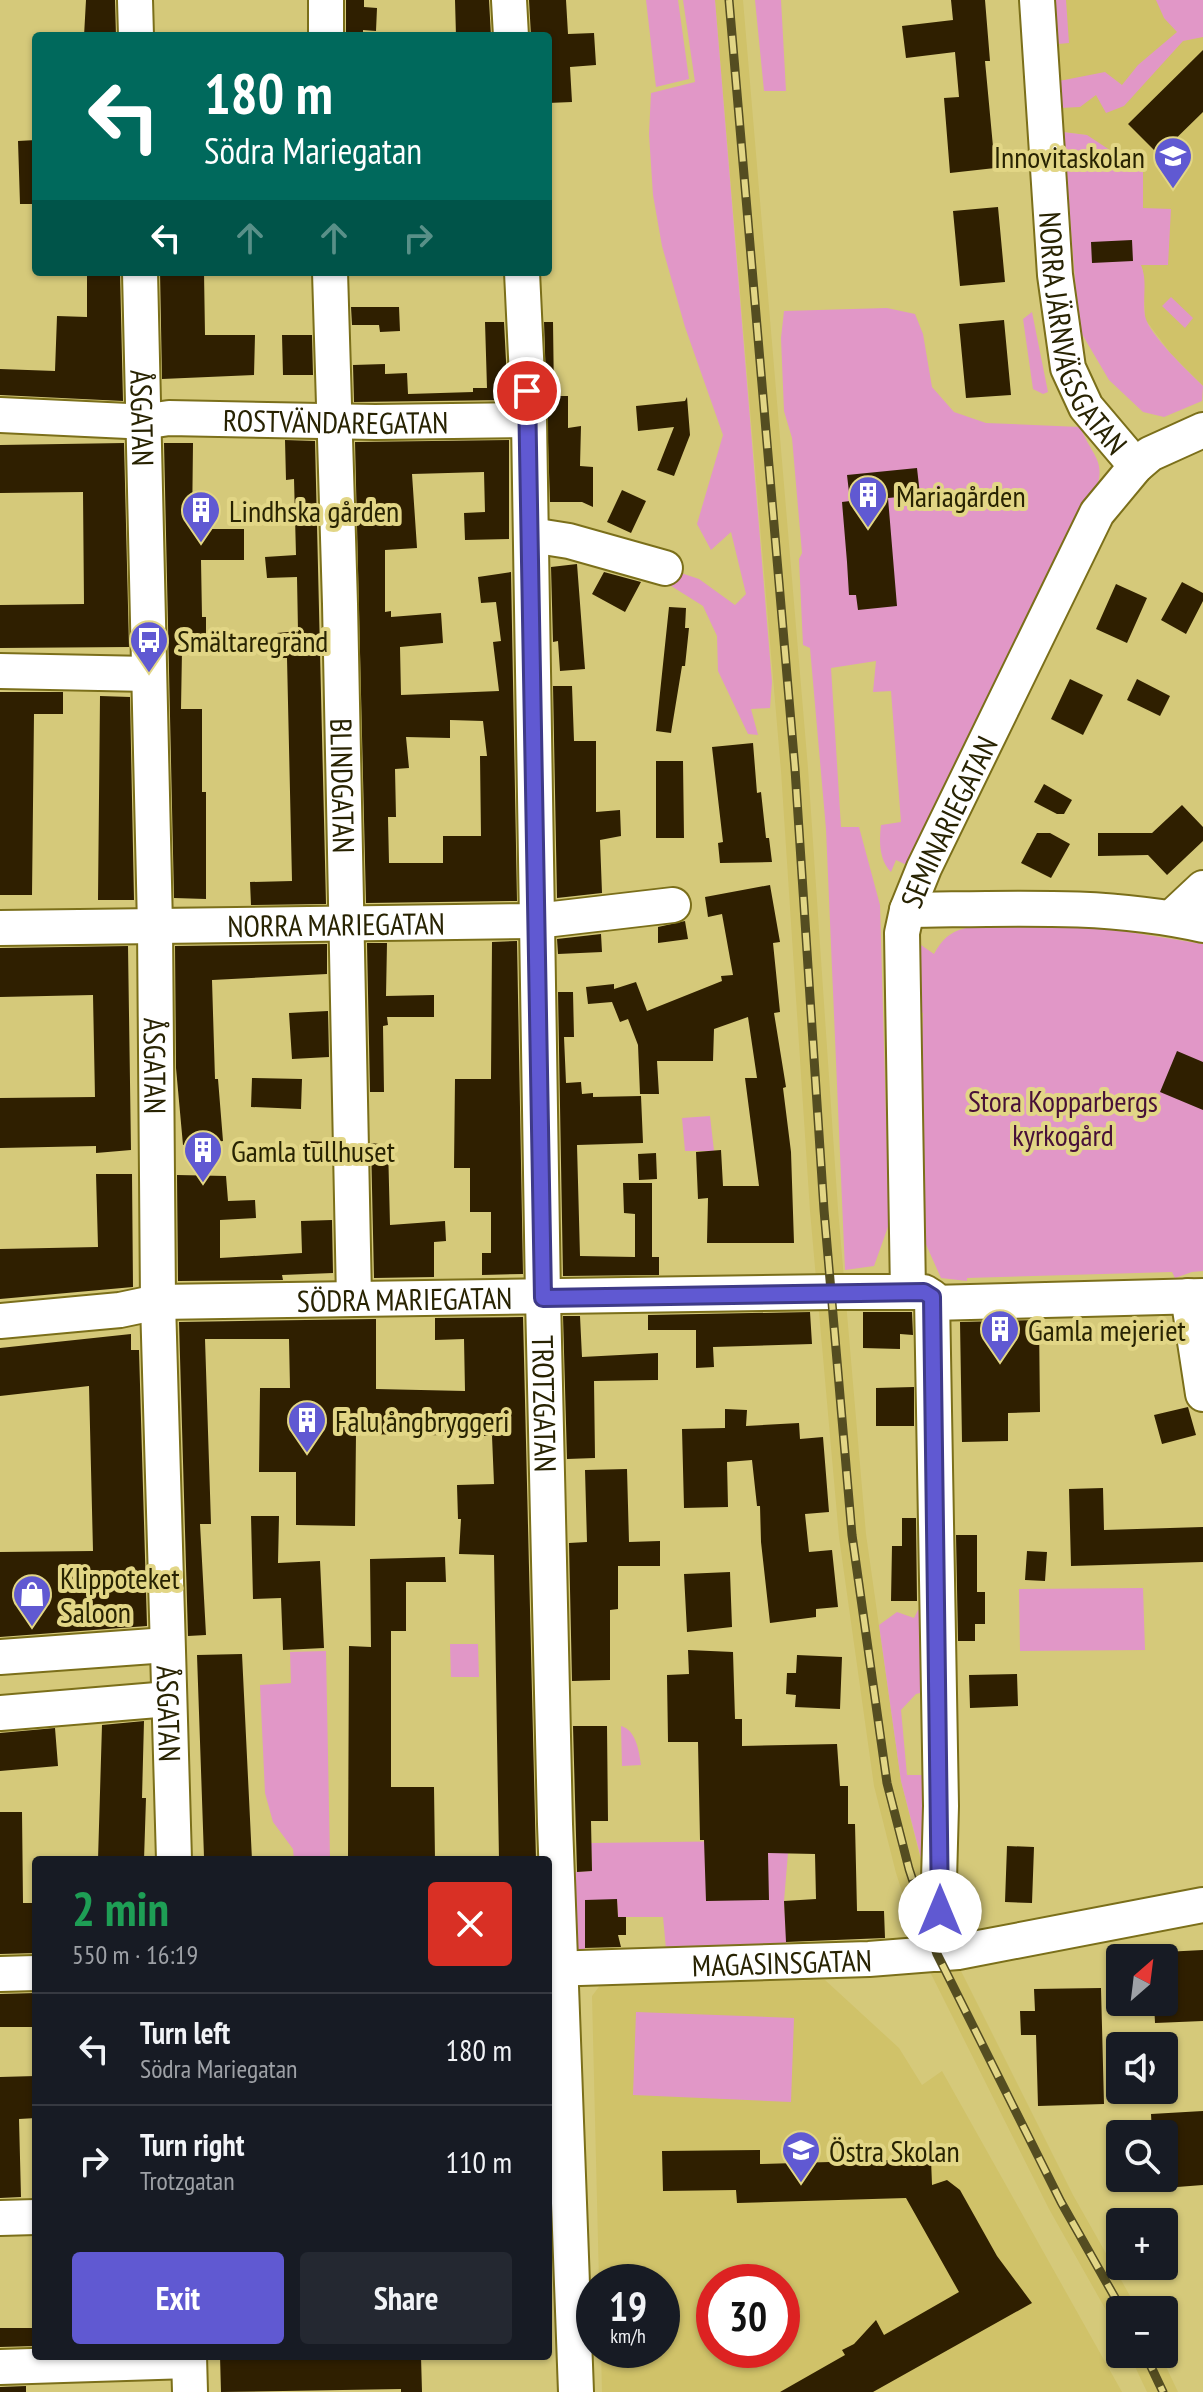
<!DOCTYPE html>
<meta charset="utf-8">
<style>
:root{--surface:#171b24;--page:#242831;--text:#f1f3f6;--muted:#9ea1a6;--line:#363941;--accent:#6059d2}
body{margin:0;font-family:"PT Sans Narrow",sans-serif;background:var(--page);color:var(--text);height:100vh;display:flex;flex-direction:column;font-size:30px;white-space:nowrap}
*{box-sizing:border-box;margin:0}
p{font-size:26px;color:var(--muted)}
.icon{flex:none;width:44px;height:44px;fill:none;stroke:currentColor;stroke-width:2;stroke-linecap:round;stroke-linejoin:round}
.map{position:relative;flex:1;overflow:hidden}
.panel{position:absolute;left:32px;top:1856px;width:520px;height:504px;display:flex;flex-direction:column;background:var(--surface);border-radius:8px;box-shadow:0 2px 6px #0004}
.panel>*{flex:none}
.guide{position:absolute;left:32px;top:32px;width:520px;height:244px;border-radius:8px;box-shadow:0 2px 6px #0004;background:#00695c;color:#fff;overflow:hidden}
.needle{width:52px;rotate:28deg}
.fabs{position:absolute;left:1106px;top:1944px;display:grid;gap:16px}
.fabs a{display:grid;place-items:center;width:72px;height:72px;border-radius:8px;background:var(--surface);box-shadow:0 2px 6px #0004;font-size:40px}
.speed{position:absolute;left:576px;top:2264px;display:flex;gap:16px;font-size:40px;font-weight:700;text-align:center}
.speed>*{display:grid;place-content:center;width:104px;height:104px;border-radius:50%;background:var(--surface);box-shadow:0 2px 6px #0004;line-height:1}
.speed small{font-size:20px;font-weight:400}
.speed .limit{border:12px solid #d22;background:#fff;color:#111}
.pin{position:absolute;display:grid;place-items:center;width:68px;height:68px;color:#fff;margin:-34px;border:4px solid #fff;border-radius:50%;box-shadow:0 2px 8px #0007}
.me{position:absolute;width:88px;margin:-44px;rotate:0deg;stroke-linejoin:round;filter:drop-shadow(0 0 6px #0008)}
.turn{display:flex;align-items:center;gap:28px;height:168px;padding:0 40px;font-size:36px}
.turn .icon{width:104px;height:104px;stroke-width:2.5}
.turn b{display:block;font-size:56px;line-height:68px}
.lanes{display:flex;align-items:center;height:76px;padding:0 40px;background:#0003;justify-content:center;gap:40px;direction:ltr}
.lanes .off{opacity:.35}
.round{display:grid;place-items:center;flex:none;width:84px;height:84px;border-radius:8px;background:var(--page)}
.headline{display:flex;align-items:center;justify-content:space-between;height:136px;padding:0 40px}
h1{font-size:48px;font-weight:800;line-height:60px;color:#1e9e55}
.action{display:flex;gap:16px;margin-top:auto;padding:16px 40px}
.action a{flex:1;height:92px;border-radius:8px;background:var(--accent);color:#fff;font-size:32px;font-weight:800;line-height:92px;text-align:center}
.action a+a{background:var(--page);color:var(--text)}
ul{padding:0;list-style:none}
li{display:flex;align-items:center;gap:24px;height:112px;padding:0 40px;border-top:2px solid var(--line)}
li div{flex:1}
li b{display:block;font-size:30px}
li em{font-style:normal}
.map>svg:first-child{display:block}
.built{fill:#d0c269;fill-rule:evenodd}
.green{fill:#e197c7}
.building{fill:#2f1f00;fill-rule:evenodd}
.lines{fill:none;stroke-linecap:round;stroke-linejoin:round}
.minor-casing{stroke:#7b6f1a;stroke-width:38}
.minor{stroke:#fff;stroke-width:34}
.rail-casing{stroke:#544d21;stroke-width:9}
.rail{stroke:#e2d686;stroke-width:6;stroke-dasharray:18;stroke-linecap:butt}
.route-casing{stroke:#3e3a88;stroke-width:20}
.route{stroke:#6059d2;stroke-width:14}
.labels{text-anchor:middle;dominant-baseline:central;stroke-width:8;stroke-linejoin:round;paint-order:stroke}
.poi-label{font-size:30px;fill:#282302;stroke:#e2d686;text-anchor:start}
.street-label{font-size:30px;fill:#282302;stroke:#e2d686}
.park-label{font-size:30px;fill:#471038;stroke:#e2d686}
</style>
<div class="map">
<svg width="1203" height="2392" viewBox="0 0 1203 2392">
<rect width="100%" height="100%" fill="#d5c97a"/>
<path class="built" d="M715 0H743L808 768 838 1209 866 1534 901 1781 922 1865 950 1949 1073 2195 1138 2310H1120V2335L1049 2209 924 1960 896 1873 874 1786 839 1537 810 1211 781 771Z
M1055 0H1166L1203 37V54L1201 52 1128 124 1159 155 1203 112V386L1171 354 1145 319 1143 271 1087 135 1063 132Z
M825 1980 899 2048 922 2085 942 2071 1122 2392H602L601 2350H662V2282H599L592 1996 601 1984ZM714 2282H782V2350H714Z
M1129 2354H1160L1178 2392H1147Z"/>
<path class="green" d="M646 0H678L689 79 656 87Z
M683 0H715L772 682 770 708 751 709 758 735 748 734 718 671 717 636 703 606 668 584 669 569 699 579 735 605 746 594 731 532 711 550 697 524 723 435 685 327 662 246 653 195 649 134 651 93 695 82Z
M755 0H781L786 91H764Z
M1055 0H1066L1069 43 1058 44Z
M1156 0H1203V37L1183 41 1124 106 1106 113 1096 95 1080 107 1060 108 1059 81 1105 72 1122 85 1138 65 1177 32 1164 18Z
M1063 132 1087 135 1143 172V208L1171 209 1168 265H1141C1148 282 1142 298 1145 316 1149 335 1189 372 1203 386L1202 401 1164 417 1143 412 1109 380 1079 329Z
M1171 297 1193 318 1185 328 1162 306Z
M887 308 915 314 923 334 932 387 954 412 986 423 1080 427C1096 463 1108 460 1092 502L913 868 896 860 891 872C879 860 879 841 881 825L901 822 891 691 873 692 876 661 831 668 841 827H859L880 905 889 1224 874 1266 845 1270 826 829 810 648 803 645 799 559 802 553 792 438 784 411 781 338 784 311Z
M1032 312 1048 392 1043 394 1033 389 1023 319Z
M1000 926H1125L1129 932 1203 944V1271L1192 1272 1175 1278 1172 1272 967 1278V1281L941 1278 924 1240 922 1115 916 1071 921 1068 923 1013 918 1011V943L934 954C950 924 970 927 1000 926Z
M710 1116 714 1151H685L682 1118Z
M1143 1588 1145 1650 1020 1651 1019 1589Z
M933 1605 929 1691 916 1694 901 1710 907 1775H924L926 1767 924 1870 901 1781 879 1625 897 1612 914 1618 918 1610Z
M450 1644H478L479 1677H451Z
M326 1651 330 1860H294L293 1849 273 1822 265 1793 260 1685 291 1683 290 1652Z
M621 1726C636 1730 639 1751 641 1765L622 1766Z
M745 1841 788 1853 784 1901 787 1945 666 1949 663 1917H618L617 1900H585V1952L571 1949 570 1872 592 1871 591 1843Z
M636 2012 794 2018 791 2102 633 2095Z"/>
<path class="building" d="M86 0H115L116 36H84Z
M346 0H364V7L377 8 376 31 363 30V36H346Z
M455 0H489L491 36H456Z
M529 0H566L568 34 594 33 596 65 570 67 572 102 548 103V36H531Z
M951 0H985L990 61H985L995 168 950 173 944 98 959 97 955 52 906 58 902 26 953 20Z
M1203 50V112L1159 155 1128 124Z
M36 140V204H20L18 141Z
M998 207 1005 282 960 286 953 211Z
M1132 240 1133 261 1092 263 1091 242Z
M87 272H120L123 401 0 395V369L55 371 57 316 87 317Z
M160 272H204L205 335H255L254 375 162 379Z
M351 307H399L400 331 380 332 379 325H352Z
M1004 320 1011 395 966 398 959 324Z
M485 322H504L508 400 354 402 353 365 385 364V374L407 373 408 394 473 392V388H487Z
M544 322H553L554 396H568V428L581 426 580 466 593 467V507L582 502H550Z
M282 335H312L313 375H283Z
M687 397 690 435 674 476 657 470 674 427 638 431 636 406 685 401Z
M285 440 315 441 326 904 251 905 250 882 292 881 287 658H279L277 633 298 631 297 577 267 578 265 557 296 555 294 479 286 480Z
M509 440V539L465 540 464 513 485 512 484 472 412 474 417 548 385 550V612L391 611V617L441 613 443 643 400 647 401 695 499 691 493 642 501 641 496 602 481 603 478 577 511 572 517 901 366 903 355 442ZM450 720 483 721 487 756H480L481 836H443V863H389L388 817H396L395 769 409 768 406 737 450 738Z
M124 443 129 647 0 648V605L84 604 83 492 0 493V445Z
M164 443H193L192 529H244V560H201L202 617H206V649L182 650 181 709H202V792H206V899L174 898Z
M917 468 920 495 888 498 897 606 858 610 856 595H849L847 562 842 502 850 501 847 475Z
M622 490 646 501 631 533 607 522Z
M577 564 585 669 560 671 558 641 553 642 551 567Z
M604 572 641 582 625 612 592 594Z
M1182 582 1203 593V601L1186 634 1161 620Z
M1116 584 1147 598 1127 643 1096 629Z
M669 607 686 608 685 628H689L685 666H682L671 733 656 731Z
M1070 679 1103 695 1083 735 1051 719Z
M1137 679 1170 696 1160 716 1127 700Z
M553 686H572L574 741H596V812L620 810 621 836 600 840 602 893 557 898Z
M0 692H63V714H34L32 895H0Z
M100 696 130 697 134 900H98Z
M753 743 757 793 761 792 766 838H769L772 862 720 863 718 843 723 842 712 747Z
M656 761H683L684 838H656Z
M1044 784 1072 800 1064 814H1057L1034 802Z
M1182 805 1203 827V841L1167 875 1148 855 1098 856V833H1152Z
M1037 833H1050L1070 844 1051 878 1021 863Z
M770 885 780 942 773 943 780 1012 774 1013 786 1087 783 1088 791 1152 794 1243H707L708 1198 698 1199 696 1152 721 1150 723 1186H759L745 1078H757L748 1017 714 1029 713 1061H657L659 1094H640L638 1045 628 1019 620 1022 612 1002 588 1004 586 987 614 984V989L636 982 647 1011 722 981 721 976 733 975 722 914 708 917 705 897Z
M685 921 688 939 658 943V927Z
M601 934 602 952 558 954 557 939Z
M517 941 523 1274 482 1275V1253H491V1212H470V1168H454L455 1079H491L492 942Z
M367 943H387L386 996 434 995V1017H387L388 1025 383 1026 384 1092H370Z
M327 944V974L212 980 215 1079H218L223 1141 183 1145 176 1068 175 946Z
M128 946 131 1150 96 1153V1146L0 1148V1098L95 1097 93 995 0 997V948Z
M558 992H573L574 1037H564L566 1083 581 1082 582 1094 593 1093V1097L641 1096 643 1143 577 1145 580 1256 635 1257V1214L624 1213 623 1183H652V1257H659V1275L563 1276Z
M328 1011 329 1057 292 1059 289 1013Z
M1177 1051 1203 1062V1110L1160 1092Z
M252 1078 302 1079 301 1109 251 1107Z
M309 1141 331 1142V1165L308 1164Z
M371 1143 388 1145 390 1225 445 1221 446 1241 434 1242V1277L374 1278Z
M656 1153 657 1179 639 1180 638 1154Z
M96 1174H132L133 1287 0 1299V1249L98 1247Z
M177 1175 226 1176 228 1201 255 1200 256 1218 220 1220V1258L302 1253 301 1221 332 1220 333 1273 282 1275 283 1280 178 1281Z
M810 1312 812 1344 713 1347 714 1367 696 1368V1330H648V1315Z
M863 1312H912L913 1335 900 1334V1349L863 1348Z
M563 1316H580L582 1357 658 1353V1380L594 1381 595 1458 567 1459Z
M523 1317 536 1860H499L494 1555 459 1554 461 1519H458L457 1485 494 1484 492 1436 356 1434 355 1526 296 1525V1472H259L260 1388H290L289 1339H205L211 1524H200L206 1635 188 1636 179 1322 376 1319V1389L465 1391 464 1339 435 1340V1318Z
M1039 1320 1040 1412 1008 1413V1441L962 1442 960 1322Z
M131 1334V1350H139L147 1626 0 1637V1552L93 1551 89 1386 0 1396V1348Z
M914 1387V1426H876V1388Z
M1188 1407 1196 1435 1162 1444 1154 1415Z
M725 1409 747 1410 746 1426 799 1423 800 1439 823 1437 829 1512 805 1514 809 1552 832 1550 838 1607 816 1609V1617L770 1623 761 1542 760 1506H757L752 1460 727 1462 728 1507 684 1508 682 1429 725 1428Z
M627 1469 629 1542 660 1541V1566H618V1609L610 1610V1680L572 1681 569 1543 587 1542 585 1470Z
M1103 1488 1104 1530 1203 1527V1562L1071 1566 1069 1489Z
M251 1516H279L278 1563 320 1561 324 1648 283 1650 281 1598 253 1599Z
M902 1518H916L917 1601H891L892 1546H902Z
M956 1535H977V1592H985V1624H975V1641H958Z
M1027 1551 1047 1552 1045 1581 1025 1580Z
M445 1557 446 1582H406V1631H391V1787H434L435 1860H348L349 1646 371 1647 370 1559Z
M730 1572 732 1627 687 1632 684 1574Z
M688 1650 733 1652 735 1719H742V1746L837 1744 840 1786H848V1824H855L857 1911H884L885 1938 786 1942 784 1901 816 1899 815 1854 768 1853 769 1900 706 1901 704 1840H700L698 1742H668L667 1675 689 1674Z
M242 1654 252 1860H215V1858L204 1857 197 1655Z
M797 1655 842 1657 840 1709 795 1707 796 1695 786 1694 787 1673H796Z
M1017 1674 1018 1706 970 1708 969 1675Z
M144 1721 142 1798H146L144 1860H98L102 1725Z
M573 1726H607L608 1821H591L592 1871 577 1872Z
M55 1728 58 1766 0 1771V1733Z
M0 1812H22L23 1903H36V1953L0 1954Z
M1007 1846 1034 1847 1032 1903 1005 1902Z
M617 1899 618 1917H626V1935H618L621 1947 585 1948V1900Z
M1203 1950V2021L1155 2023 1154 2002H1164V1952Z
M1101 1988 1104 2104 1038 2106 1036 2035H1021L1020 2011H1035L1034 1989Z
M36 1993V2027H0V1994Z
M36 2076V2118L19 2119 21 2197 0 2198V2077Z
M1203 2111V2185L1164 2188V2134H1152L1151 2114Z
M760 2150V2164L931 2159 932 2185 947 2180 960 2190 997 2256 1032 2303 873 2392H780L845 2355 842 2350 854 2344 876 2320 884 2335 959 2292 906 2198 737 2203 736 2190 663 2191 662 2151Z
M0 2328H36V2346L0 2347Z
M220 2356H421L422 2392H401V2389L221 2392Z
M26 2386V2392H0V2387Z"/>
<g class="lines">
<g class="minor-casing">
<g id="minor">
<path d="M135 0 136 36"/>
<path d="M326 0V36"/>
<path d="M509 0 511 36"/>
<path id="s1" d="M1037 0 1055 275 1068 368 1086 407 1136 466"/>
<path id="s2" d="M140 272 155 926 158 1302 174 1860"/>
<path id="s3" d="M330 272 340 604 354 1299"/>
<path id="s4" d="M522 272 529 420 543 1298 555 1824 576 2392"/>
<path d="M0 415 128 421"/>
<path id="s5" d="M142 422 169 418 375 422 529 420"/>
<path d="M531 535 569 541 665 568"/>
<path d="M0 671 149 674"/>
<path d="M907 910C1006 909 1106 903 1203 925"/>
<path d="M1171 918 1203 888"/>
<path id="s6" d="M0 928 536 921 673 905"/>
<path id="s7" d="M908 1292 902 933 907 910 924 868 1097 513 1136 466 1150 454 1203 430"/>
<path d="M1188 1296 1203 1394"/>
<path d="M932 1303 1203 1296"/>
<path id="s8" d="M0 1321 120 1310 158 1302 833 1292H924L932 1297 941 1806 937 1954"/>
<path d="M0 1657 167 1645"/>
<path d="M0 1713 169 1699"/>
<path id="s9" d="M548 1969 869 1959 958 1952 1203 1905"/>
<path d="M0 1974 36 1973"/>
<path d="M0 2218 36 2217"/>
<path d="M189 2356 190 2392"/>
<path d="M0 2367 189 2361"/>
</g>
</g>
<use href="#minor" class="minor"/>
<g class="rail-casing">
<path id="rail" d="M729 0 795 769 824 1210 852 1535 887 1783 909 1869 937 1954 1061 2202 1122 2310
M1145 2354 1163 2392"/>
</g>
<use href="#rail" class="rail"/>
</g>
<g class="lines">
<g class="route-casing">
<path id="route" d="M527 391 543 1298 924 1292 932 1297 940 1911"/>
</g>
<use href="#route" class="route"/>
</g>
<defs>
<g id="school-pin" transform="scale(2)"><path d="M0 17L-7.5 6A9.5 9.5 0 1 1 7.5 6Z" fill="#6059d2" stroke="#e2d686"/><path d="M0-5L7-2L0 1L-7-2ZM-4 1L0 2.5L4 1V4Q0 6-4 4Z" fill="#fff"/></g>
<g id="building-pin" transform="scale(2)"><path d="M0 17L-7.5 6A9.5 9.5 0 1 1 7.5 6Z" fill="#6059d2" stroke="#e2d686"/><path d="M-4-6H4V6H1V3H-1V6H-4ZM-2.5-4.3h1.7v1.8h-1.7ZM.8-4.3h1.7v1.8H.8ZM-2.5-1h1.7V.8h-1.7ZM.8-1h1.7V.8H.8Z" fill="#fff"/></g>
<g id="bus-pin" transform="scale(2)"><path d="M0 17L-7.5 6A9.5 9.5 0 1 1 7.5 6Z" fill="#6059d2" stroke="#e2d686"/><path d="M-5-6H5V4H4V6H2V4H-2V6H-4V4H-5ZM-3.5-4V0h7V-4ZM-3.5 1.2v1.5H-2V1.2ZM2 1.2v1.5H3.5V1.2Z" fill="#fff"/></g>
<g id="shop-pin" transform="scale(2)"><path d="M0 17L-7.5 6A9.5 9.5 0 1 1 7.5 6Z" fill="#6059d2" stroke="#e2d686"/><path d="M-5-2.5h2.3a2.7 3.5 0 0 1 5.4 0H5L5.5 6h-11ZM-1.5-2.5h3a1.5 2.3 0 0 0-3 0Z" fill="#fff"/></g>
</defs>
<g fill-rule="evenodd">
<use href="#school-pin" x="1173" y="156"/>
<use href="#building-pin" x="868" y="495"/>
<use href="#building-pin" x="201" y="510"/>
<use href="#bus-pin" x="149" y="640"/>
<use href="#building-pin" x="203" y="1150"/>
<use href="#building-pin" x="1000" y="1329"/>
<use href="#building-pin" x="307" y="1420"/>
<use href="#shop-pin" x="32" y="1594"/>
<use href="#school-pin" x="801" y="2150"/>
</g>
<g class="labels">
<g class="poi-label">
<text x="1145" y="156" text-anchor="end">Innovitaskolan</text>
<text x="896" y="495">Mariagården</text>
<text x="229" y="510">Lindhska gården</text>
<text x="177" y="640">Smältaregränd</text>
<text x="231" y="1150">Gamla tullhuset</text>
<text x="1028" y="1329">Gamla mejeriet</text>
<text x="335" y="1420">Falu ångbryggeri</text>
<text x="60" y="1577">Klippoteket<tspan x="60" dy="34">Saloon</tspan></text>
<text x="829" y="2150">Östra Skolan</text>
</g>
<g class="street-label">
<text stroke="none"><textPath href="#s1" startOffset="340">NORRA JÄRNVÄGSGATAN</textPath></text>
<text stroke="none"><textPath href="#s2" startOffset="146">ÅSGATAN</textPath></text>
<text stroke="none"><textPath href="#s5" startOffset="194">ROSTVÄNDAREGATAN</textPath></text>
<text stroke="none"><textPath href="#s3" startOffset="514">BLINDGATAN</textPath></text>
<text stroke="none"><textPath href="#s7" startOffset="480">SEMINARIEGATAN</textPath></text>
<text stroke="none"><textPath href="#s6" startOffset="336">NORRA MARIEGATAN</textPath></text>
<text stroke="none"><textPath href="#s2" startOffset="794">ÅSGATAN</textPath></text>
<text stroke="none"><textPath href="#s8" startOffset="406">SÖDRA MARIEGATAN</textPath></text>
<text stroke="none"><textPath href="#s4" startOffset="1132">TROTZGATAN</textPath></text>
<text stroke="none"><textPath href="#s2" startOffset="1442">ÅSGATAN</textPath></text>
<text stroke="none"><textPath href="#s9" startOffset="234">MAGASINSGATAN</textPath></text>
</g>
<g class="park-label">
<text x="1063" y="1100">Stora Kopparbergs<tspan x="1063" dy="34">kyrkogård</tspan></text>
</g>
</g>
</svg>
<div class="fabs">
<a><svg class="needle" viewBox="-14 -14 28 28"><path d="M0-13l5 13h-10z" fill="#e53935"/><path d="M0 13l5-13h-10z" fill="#9ea1a6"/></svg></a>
<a><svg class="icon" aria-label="sound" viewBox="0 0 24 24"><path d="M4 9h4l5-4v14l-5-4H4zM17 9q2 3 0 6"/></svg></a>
<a><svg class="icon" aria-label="search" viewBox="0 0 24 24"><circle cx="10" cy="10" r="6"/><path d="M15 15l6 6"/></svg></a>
<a>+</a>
<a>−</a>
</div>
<div class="speed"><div>19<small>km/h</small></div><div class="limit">30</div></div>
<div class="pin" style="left:527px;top:391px;background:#d93025"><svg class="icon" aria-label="arrive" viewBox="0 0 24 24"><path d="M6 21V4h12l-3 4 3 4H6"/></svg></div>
<svg class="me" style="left:940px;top:1911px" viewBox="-20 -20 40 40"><circle r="19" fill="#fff"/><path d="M0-13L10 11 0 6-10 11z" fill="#6059d2"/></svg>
<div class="guide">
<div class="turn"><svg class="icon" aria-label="left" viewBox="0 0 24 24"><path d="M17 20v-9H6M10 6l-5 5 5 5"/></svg><div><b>180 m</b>Södra Mariegatan</div></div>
<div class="lanes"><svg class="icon" aria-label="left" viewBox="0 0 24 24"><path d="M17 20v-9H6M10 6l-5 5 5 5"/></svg><svg class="icon off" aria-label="ahead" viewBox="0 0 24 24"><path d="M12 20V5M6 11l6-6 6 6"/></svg><svg class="icon off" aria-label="ahead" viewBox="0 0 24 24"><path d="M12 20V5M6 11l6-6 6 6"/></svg><svg class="icon off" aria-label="right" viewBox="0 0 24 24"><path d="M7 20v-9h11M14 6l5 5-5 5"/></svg></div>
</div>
<section class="panel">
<div class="headline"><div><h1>2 min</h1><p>550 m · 16:19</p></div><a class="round" style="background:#d93025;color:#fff"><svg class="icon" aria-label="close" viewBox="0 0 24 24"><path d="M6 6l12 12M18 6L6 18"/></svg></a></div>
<ul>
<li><svg class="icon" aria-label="left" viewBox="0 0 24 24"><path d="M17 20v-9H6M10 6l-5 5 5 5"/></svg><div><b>Turn left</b><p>Södra Mariegatan</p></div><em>180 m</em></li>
<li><svg class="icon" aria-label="right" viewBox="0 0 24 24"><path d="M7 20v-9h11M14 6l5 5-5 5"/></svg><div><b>Turn right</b><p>Trotzgatan</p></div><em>110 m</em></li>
</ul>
<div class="action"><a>Exit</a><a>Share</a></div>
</section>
</div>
